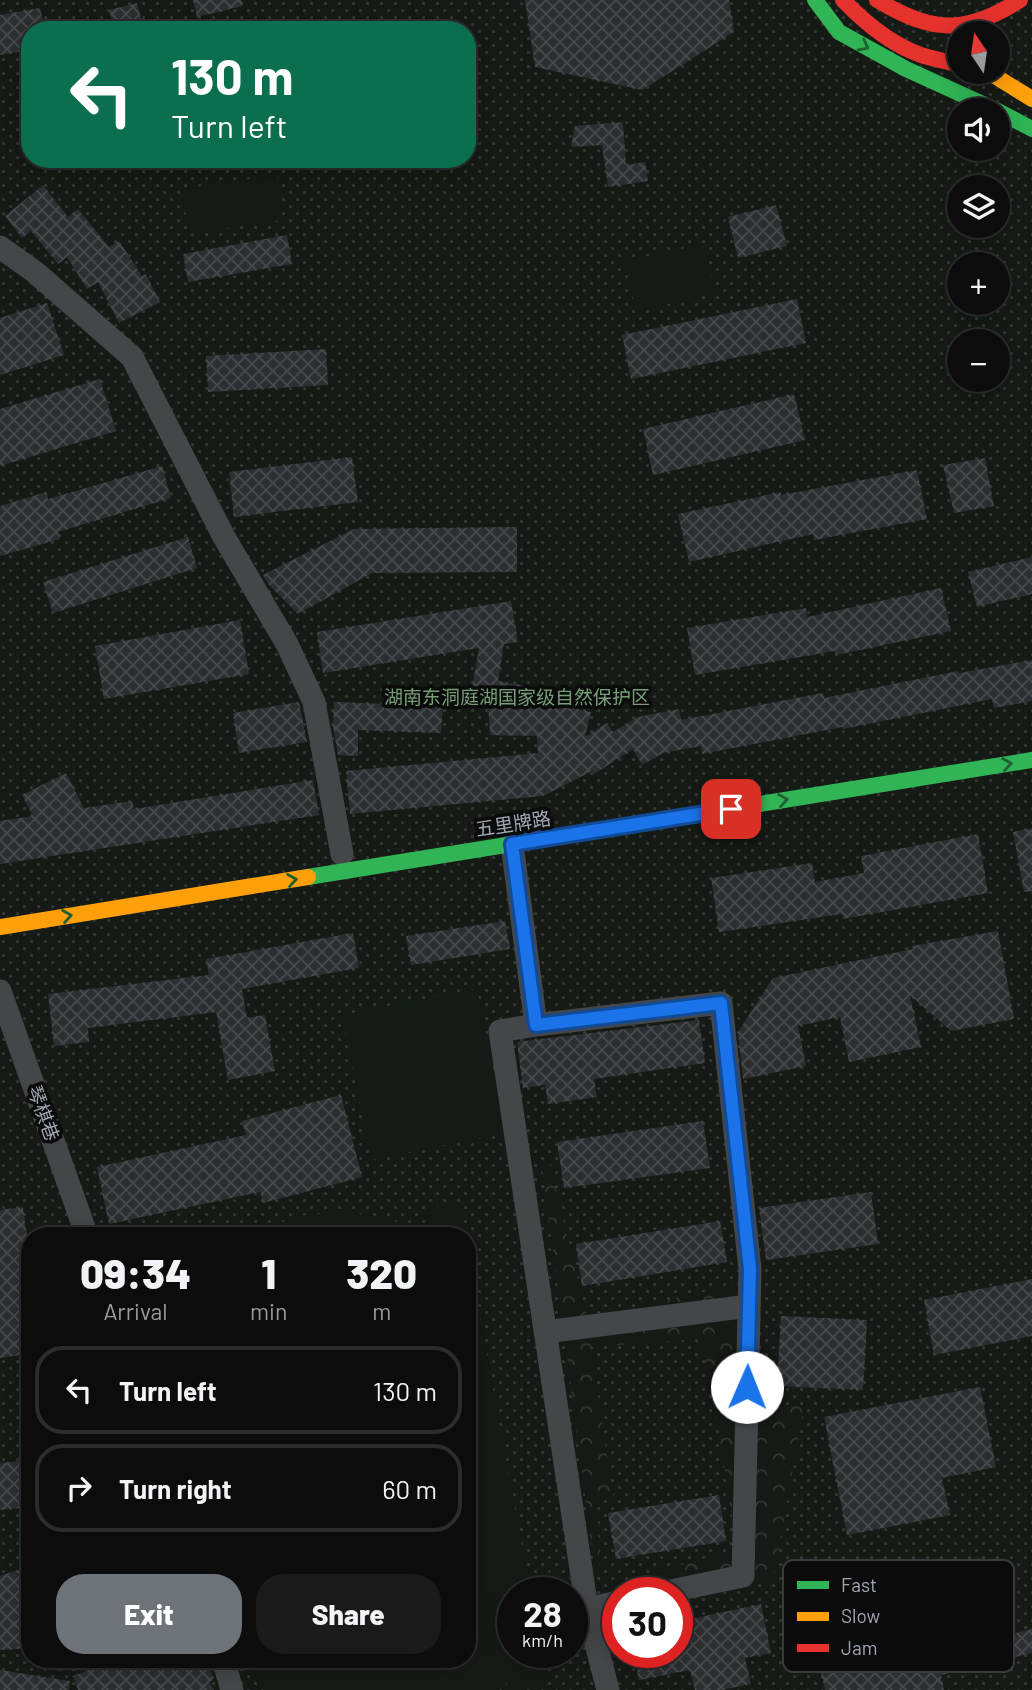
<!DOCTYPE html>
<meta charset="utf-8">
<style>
:root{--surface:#0c0c0d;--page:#1a1a1b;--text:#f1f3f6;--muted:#9a9b9d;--line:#2c2c2e;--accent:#6e737a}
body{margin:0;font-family:Barlow,"Noto Sans SC",sans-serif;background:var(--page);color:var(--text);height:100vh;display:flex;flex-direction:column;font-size:26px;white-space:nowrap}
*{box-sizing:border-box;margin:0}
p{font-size:23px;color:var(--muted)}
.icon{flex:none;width:38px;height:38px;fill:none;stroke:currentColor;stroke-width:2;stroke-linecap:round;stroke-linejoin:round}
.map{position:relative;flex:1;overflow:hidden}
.sheet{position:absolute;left:21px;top:1227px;width:455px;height:441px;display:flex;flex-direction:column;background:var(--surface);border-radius:28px;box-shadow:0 4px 18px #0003,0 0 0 2px var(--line)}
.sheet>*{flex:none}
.guide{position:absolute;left:21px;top:21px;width:455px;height:147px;border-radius:28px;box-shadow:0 4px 18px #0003,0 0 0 2px var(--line);background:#0b6e4f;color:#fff;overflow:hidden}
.needle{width:46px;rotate:347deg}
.controls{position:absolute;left:947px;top:21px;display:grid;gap:14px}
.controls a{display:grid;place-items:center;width:63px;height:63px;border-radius:50%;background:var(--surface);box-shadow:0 4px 18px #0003,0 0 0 2px var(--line);font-size:35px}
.speed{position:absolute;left:497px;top:1577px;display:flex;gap:14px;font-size:35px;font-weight:700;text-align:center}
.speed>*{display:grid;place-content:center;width:91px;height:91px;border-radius:50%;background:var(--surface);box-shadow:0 4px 18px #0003,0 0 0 2px var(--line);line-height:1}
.speed small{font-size:18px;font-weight:400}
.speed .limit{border:10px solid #d22;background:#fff;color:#111}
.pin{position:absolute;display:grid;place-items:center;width:60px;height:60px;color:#fff;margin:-30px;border-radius:14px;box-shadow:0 4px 10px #0006}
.me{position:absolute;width:77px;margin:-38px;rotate:1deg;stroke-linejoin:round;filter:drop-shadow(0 0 5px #0008)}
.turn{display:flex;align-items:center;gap:24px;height:147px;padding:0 35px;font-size:32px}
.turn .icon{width:91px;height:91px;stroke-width:2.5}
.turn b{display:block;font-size:49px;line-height:60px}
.eta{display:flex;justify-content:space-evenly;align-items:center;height:119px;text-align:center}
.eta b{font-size:42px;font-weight:800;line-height:49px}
.cta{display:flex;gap:14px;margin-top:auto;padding:14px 35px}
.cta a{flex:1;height:80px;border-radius:28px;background:var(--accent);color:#fff;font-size:28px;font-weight:800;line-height:80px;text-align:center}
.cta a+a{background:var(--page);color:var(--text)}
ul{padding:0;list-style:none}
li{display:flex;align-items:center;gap:21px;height:88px;margin:0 14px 10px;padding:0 21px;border:4px solid var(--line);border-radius:28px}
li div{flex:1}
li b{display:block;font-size:26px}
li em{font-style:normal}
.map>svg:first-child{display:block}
.green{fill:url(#green-dots);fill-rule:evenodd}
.forest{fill:url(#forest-crowns)}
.pitch{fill:#151a15}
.building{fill:url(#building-cross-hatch)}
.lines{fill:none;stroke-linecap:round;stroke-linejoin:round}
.street{stroke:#454649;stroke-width:23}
.fast{stroke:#30b455;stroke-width:16}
.slow{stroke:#ff9f0a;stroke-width:16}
.jam{stroke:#e5322d;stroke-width:16}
.oneway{stroke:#1e6030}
.route-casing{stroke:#114b97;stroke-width:18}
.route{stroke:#1a73e8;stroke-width:12}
.labels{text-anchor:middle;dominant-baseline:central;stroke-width:7;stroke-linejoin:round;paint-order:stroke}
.park-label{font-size:19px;fill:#779f76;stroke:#0b0b0c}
.street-label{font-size:19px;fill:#a0a8b3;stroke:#0b0b0c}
.key{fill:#0b0b0c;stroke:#383a3e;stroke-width:2}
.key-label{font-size:19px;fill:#a0a8b3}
</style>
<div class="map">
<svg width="1032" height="1690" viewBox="0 0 1032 1690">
<defs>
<pattern id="green-dots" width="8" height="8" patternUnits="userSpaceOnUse" patternTransform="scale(1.75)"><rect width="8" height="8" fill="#151a15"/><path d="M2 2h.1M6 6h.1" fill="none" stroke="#343835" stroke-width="1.8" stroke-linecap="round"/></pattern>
<pattern id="forest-crowns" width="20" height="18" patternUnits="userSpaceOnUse" patternTransform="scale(1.75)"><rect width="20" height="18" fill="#151a15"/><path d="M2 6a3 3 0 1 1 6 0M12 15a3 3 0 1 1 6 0" fill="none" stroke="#343835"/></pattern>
<pattern id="building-cross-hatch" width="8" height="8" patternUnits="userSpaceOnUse" patternTransform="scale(1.75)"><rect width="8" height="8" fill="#2d2e31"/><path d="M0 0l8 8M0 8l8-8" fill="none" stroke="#48494c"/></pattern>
</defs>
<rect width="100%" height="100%" fill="#101011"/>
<path class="green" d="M0 0H1032V1690H0ZM30 30H467V159H30ZM959 33H998V72H959ZM959 110H998V149H959ZM959 187H998V226H959ZM959 264H998V303H959ZM959 341H998V380H959ZM30 1236H467V1659H30ZM513 1592H572V1652H513ZM618 1592H677V1652H618Z"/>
<path class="forest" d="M549 1161 587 1317 745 1283 760 1403 804 1407 773 1581 677 1603V1592H618L614 1584 737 1549 716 1415 700 1339 591 1347 613 1496 597 1499 600 1574 593 1557 542 1166Z"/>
<path class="pitch" d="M277 175 283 220 189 234 182 189Z
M705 244 715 293 636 311 625 261Z
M477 989 506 1133 371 1160 342 1015Z
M460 1204 466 1235H432L426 1208Z
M348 1212 392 1220 418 1235H255L295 1216Z
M467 1244 530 1592H513V1652H541L546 1683 520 1690H508L505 1675 491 1690H266L257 1683 249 1659H467Z"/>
<path class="building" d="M193 0H242V6L197 17Z
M525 0H729L734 32 642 90 535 67Z
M137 3 142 21 114 28 109 10Z
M40 8 45 30H30V50L0 55V15Z
M623 122 626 165 645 162 648 181 608 187 602 145 571 147 575 126Z
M43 185 68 217 78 209 109 247 119 241 142 276 146 274 160 302 119 323 98 282 87 289 67 257 58 264 31 231 22 238 5 216Z
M776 205 787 246 738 258 728 217Z
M287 235 292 264 188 282 183 254Z
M797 299 806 343 631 379 622 335Z
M47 303 64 355 0 375V318Z
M326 349 328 385 208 392 206 356Z
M100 379 116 431 0 466V409Z
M794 394 805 440 653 475 643 429Z
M352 457 358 502 234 517 229 472Z
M985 458 994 506 954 513 943 465Z
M162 466 171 498 58 532 60 539 0 556V506L46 492 48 499Z
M917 470 927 519 814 540 813 534 689 562 678 514 781 492V495Z
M517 527V572L372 573 298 614 268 584 263 575 354 529Z
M188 537 197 568 53 613 43 582Z
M1032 557V594L977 607 968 572Z
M941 588 951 631 836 655 835 651 695 675 687 628 806 608 807 617Z
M511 601 518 642 504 644 498 681 532 687 530 698 591 712 585 737 607 723 613 732 638 717 679 709 681 720 823 693 824 698 958 671 959 673 1032 660V701L994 708 992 699 843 729 842 727 702 754 701 746 663 753 642 765 633 749 594 774 592 771 543 796 350 814 346 771 538 753 537 736 490 735 488 703 470 700 479 648 323 673 317 632Z
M240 620 249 674 104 699 95 646Z
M299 702 307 742 239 753 233 713Z
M334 702 443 706 441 733 358 730V756L338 755 333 727Z
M66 773 84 808 132 801 134 809 313 780 319 815 0 864V821L33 816 22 795Z
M1032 828V891L1024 892 1013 832Z
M978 834 988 893 843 919 842 914 719 932 711 878 812 863 815 882 864 873 861 856Z
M505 921 510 949 411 965 406 936Z
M998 931 1014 1019 951 1031 910 995 921 1047 849 1062 840 1017 798 1026 806 1066 743 1079 738 1032 773 978 913 949 912 946Z
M353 933 359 968 242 989 247 1018 265 1015 275 1071 228 1080 216 1012 88 1028 89 1042 54 1046 48 994 209 975 206 959Z
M699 1020 705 1063 594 1079 597 1097 548 1104 545 1085 523 1088 517 1042Z
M341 1095 362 1177 263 1203 260 1192 109 1224 97 1167 246 1135 242 1121Z
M703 1121 710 1168 564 1188 557 1142Z
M871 1192 878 1244 766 1260 759 1208Z
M23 1207 30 1260V1354L0 1358V1210Z
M720 1221 727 1262 582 1286 576 1244Z
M1032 1279V1336L934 1355 924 1300Z
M781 1316 867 1320 863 1390 777 1386Z
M980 1387 996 1467 942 1478 950 1515 847 1535 824 1417Z
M30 1460V1507L0 1510V1463Z
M719 1495 726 1541 616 1559 608 1513Z
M981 1558 1000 1637 1032 1629V1653L941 1675 944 1690H825L804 1601Z
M30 1566V1648L0 1650V1576Z
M761 1604 771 1653 745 1658 751 1684 722 1690H695L690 1670 639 1680 633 1652H677V1622Z
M118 1659H168L171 1669 192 1659H206L214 1679 209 1682 214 1690H78L73 1676Z
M0 1670 70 1681 69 1690H0Z"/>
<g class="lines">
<path class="street" d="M0 247 35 272 132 357 224 537 287 644 314 702 342 854
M512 844 536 1025 721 1003 750 1269 743 1576 666 1592
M0 991 87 1236
M536 1025 500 1031 587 1609
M545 1332 749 1306
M223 1659 232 1690
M608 1690 587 1609 618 1602"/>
<path class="fast" d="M815 0 839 32 906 69 996 110
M998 111 1032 129
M308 877 1032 760"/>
<path class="slow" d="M981 72 995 76 1032 99
M0 927 308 877"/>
<path class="jam" d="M843 0C865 23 890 44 921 55 933 59 946 61 959 65
M877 0C932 33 965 35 1020 0"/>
</g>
<defs><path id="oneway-chevron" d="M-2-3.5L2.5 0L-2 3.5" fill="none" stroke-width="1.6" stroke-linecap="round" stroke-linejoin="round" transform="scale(1.75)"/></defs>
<g class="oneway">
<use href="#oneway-chevron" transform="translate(864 46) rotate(28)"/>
<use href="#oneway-chevron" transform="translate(1007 764) rotate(-9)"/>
<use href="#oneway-chevron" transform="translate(783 800) rotate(-9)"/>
<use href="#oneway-chevron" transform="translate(292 880) rotate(-9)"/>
<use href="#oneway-chevron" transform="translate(67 916) rotate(-9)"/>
</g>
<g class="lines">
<g class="route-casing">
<path id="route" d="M731 809 512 844 536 1025 721 1003 750 1269 747 1387"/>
</g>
<use href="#route" class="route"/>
</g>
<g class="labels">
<g class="park-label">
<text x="517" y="696">湖南东洞庭湖国家级自然保护区</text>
</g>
<g class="street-label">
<text transform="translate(513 823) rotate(-9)">五里牌路</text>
<text transform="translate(44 1113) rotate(70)">琴棋巷</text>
</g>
</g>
<rect x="783" y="1560" width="231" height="112" rx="10" class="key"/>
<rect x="797" y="1581" width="32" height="8" fill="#30b455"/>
<rect x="797" y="1612" width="32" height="9" fill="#ff9f0a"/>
<rect x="797" y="1644" width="32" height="8" fill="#e5322d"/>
<g class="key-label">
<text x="841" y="1592">Fast</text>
<text x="841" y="1623">Slow</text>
<text x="841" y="1655">Jam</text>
</g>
</svg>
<div class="controls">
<a><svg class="needle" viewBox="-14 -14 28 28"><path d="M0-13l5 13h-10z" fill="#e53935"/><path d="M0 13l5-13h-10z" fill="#9a9b9d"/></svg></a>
<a><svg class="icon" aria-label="sound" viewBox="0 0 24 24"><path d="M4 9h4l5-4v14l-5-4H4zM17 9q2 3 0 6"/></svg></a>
<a><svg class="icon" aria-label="layers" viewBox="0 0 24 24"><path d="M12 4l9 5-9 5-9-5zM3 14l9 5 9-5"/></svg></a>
<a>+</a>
<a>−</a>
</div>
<div class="speed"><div>28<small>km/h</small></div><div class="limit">30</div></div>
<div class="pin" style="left:731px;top:809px;background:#d93025"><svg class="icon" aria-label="arrive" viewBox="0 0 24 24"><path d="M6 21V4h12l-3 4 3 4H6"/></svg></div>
<svg class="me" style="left:747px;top:1387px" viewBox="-20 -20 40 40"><circle r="19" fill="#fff"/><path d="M0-13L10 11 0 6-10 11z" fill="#1a73e8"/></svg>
<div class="guide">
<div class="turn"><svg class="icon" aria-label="left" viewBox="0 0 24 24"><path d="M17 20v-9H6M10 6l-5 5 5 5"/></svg><div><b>130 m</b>Turn left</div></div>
</div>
<section class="sheet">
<div class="eta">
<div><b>09:34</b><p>Arrival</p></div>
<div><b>1</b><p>min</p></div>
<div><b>320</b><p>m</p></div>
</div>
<ul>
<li><svg class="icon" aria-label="left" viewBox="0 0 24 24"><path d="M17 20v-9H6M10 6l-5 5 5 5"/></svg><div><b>Turn left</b></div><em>130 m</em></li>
<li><svg class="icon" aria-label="right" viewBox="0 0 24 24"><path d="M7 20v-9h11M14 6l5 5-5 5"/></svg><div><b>Turn right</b></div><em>60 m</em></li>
</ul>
<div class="cta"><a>Exit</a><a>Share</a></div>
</section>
</div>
